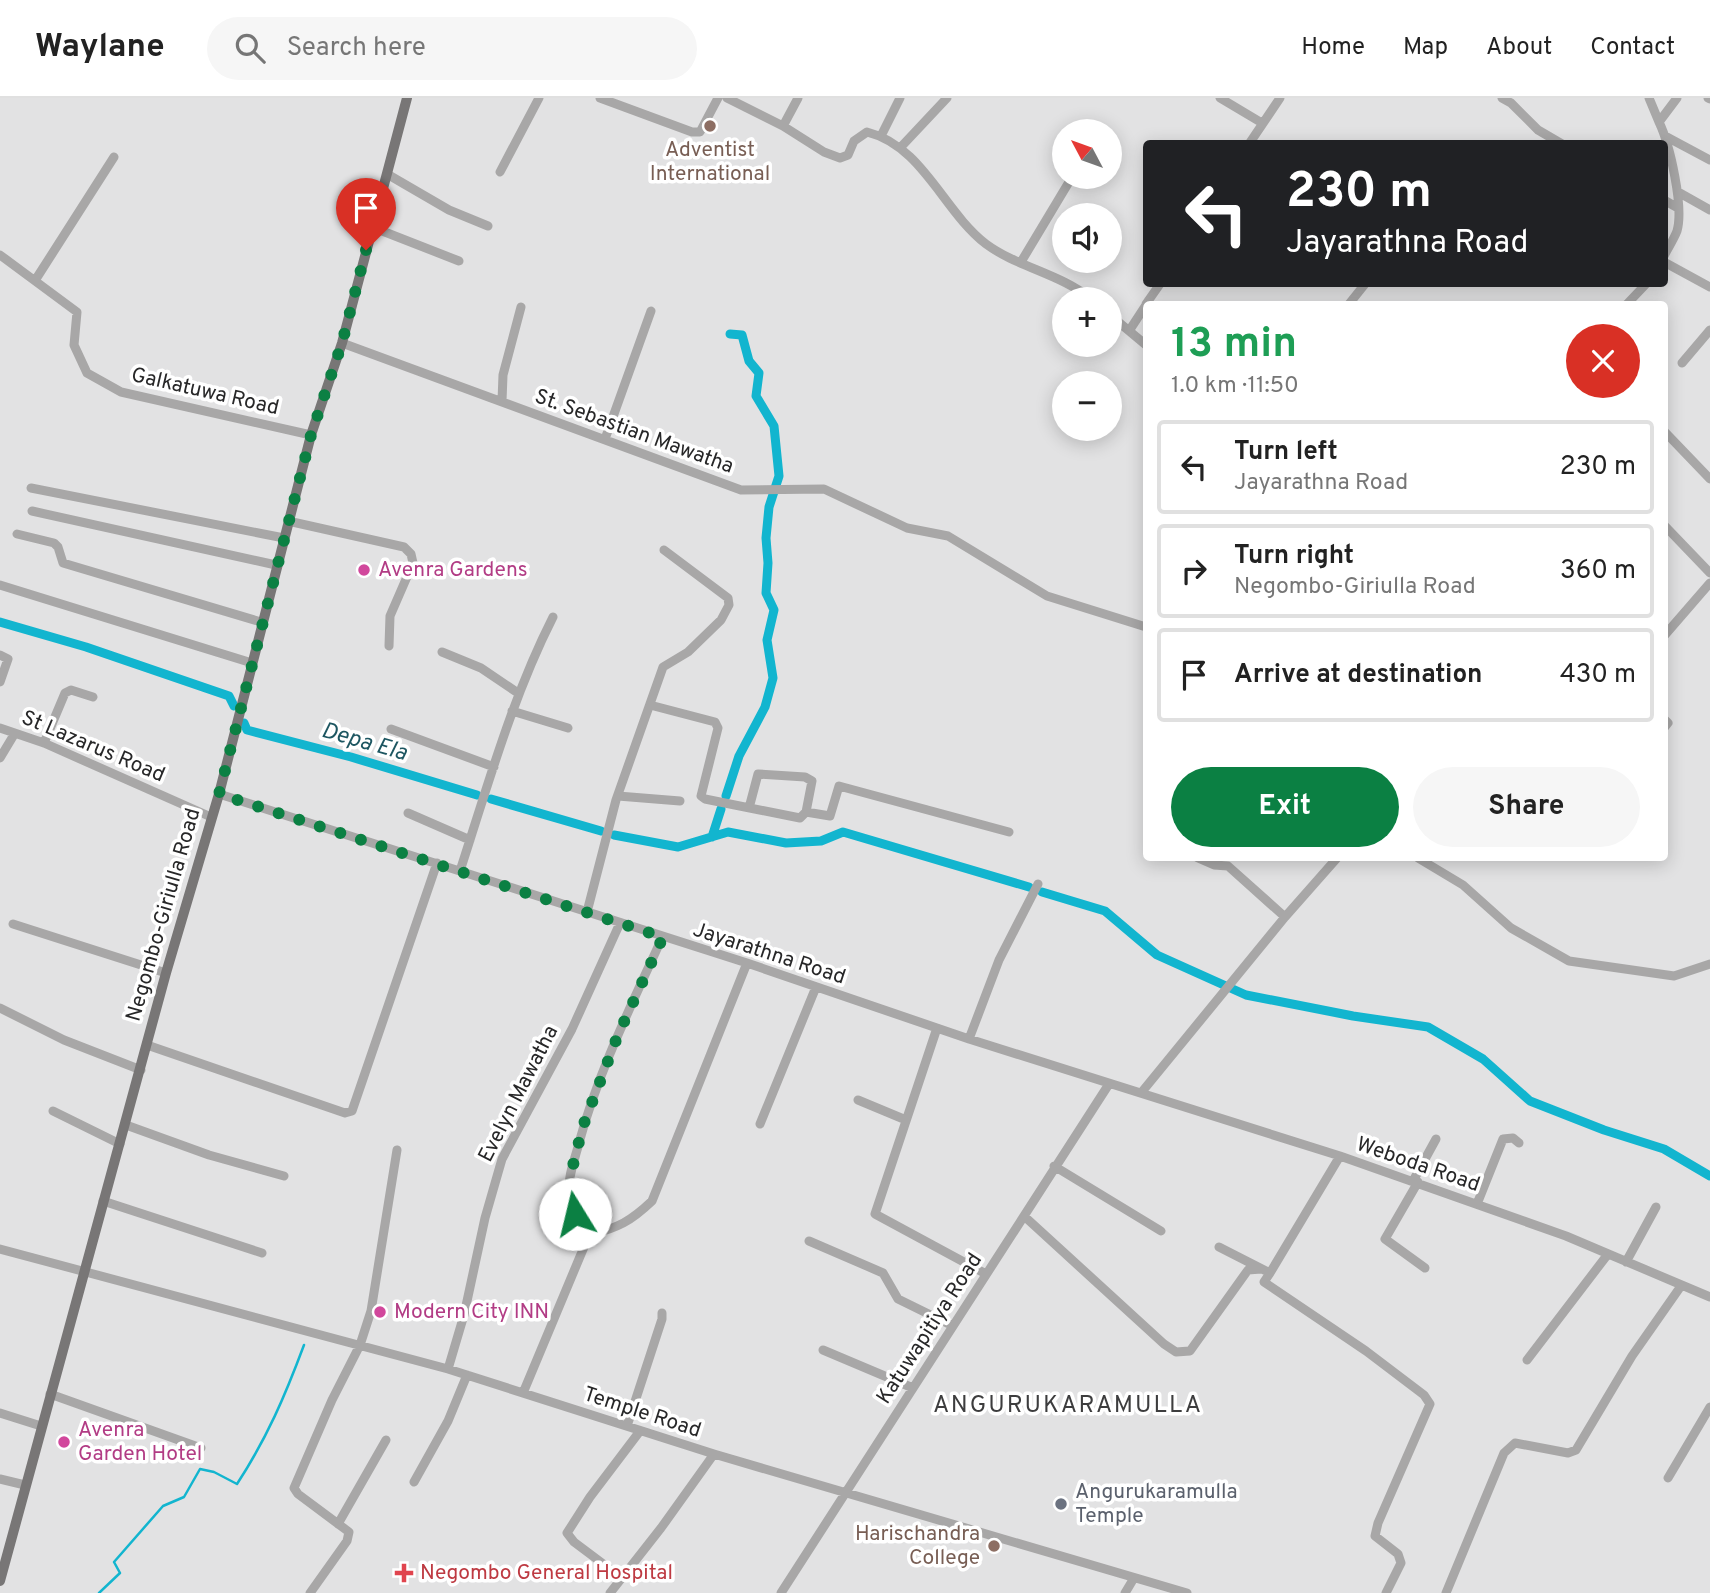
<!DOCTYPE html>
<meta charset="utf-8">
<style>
:root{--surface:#fff;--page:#f6f6f6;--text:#222;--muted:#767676;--line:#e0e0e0;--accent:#0b8043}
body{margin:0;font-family:Overpass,sans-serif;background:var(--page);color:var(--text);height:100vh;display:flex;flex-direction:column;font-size:26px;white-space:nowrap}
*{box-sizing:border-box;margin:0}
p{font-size:23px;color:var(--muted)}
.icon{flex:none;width:38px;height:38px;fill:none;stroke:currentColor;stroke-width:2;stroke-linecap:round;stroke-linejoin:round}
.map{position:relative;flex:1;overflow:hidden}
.details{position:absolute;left:1143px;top:203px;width:525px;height:560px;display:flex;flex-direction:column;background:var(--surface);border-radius:7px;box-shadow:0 4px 18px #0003}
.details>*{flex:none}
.banner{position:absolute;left:1143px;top:42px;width:525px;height:147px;border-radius:7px;box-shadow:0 4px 18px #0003;background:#202124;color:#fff;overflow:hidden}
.needle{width:46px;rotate:311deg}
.tools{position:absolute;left:1052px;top:21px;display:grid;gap:14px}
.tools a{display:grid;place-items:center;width:70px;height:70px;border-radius:50%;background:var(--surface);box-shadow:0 4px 18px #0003;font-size:35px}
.pin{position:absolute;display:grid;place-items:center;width:60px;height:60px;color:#fff;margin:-72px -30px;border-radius:50% 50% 50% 0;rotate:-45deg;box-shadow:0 0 7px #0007}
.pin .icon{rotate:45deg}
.me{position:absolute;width:77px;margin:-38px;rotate:351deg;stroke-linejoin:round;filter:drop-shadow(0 0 5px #0008)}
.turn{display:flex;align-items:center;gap:24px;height:147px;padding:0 28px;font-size:32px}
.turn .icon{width:91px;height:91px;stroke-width:2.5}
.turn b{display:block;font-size:49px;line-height:60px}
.round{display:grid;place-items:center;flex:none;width:74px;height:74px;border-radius:37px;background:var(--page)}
.summary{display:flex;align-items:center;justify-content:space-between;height:119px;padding:0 28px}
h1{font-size:42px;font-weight:700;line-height:52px;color:#1e9e55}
.button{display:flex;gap:14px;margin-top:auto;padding:14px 28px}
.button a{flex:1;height:80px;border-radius:42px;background:var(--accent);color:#fff;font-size:28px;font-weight:700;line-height:80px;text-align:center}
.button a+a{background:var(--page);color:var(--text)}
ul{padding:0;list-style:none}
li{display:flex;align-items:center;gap:21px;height:94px;margin:0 14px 10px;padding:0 14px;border:4px solid var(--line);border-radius:7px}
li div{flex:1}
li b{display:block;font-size:26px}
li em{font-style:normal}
header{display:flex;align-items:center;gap:42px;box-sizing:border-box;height:98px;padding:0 35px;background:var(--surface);border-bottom:2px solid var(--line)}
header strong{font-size:33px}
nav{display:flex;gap:38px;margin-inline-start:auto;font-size:24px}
.search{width:490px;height:63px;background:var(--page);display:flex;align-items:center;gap:18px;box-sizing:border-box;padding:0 24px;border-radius:38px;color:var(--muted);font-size:26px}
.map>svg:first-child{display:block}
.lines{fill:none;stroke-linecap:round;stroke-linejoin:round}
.stream{stroke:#12b5cf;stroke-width:2.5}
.canal{stroke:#12b5cf;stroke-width:9}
.minor{stroke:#a8a7a7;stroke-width:9}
.major{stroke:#787676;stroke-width:10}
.route{stroke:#0b8043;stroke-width:12;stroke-dasharray:0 21.6}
.education-dot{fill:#8d6e63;stroke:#fff;stroke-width:2.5}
.hotel-dot{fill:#d1479c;stroke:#fff;stroke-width:2.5}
.worship-dot{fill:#6b7280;stroke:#fff;stroke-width:2.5}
.health-dot{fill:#e0444e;stroke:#fff;stroke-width:2.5}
.labels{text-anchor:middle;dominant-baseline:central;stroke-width:7;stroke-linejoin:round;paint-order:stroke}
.education-label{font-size:21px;fill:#785e54;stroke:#fff}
.street-label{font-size:21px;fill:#272728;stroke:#fff}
.hotel-label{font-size:21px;fill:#b23c85;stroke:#fff;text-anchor:start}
.worship-label{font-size:21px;fill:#5b616d;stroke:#fff;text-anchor:start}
.health-label{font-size:21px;fill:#be3a42;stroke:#fff;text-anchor:start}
.water-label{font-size:23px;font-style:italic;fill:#1d5661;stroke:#fff}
.quarter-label{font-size:24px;letter-spacing:2px;fill:#3d3d3e;stroke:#fff}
</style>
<header>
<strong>Waylane</strong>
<div class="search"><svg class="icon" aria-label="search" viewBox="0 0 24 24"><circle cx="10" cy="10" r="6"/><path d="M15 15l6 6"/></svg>Search here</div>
<nav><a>Home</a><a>Map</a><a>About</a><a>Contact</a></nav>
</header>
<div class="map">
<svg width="1710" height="1495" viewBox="0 0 1710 1495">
<rect width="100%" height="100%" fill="#e2e2e3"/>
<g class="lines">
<path class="stream" d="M99 1495 120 1475 114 1464 163 1408 184 1399 200 1371 214 1374 237 1386C267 1340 285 1298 304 1247"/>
<path class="canal" d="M0 524 86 549 229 598 234 608
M244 625 247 632 351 659 477 697
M726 698 739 658 765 609 773 580 767 542 774 512 766 495 768 465 766 440 769 409 779 378 774 328 756 298 759 275 749 263 742 237 730 236
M491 701 601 733
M614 737 678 749 728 734 786 745 821 743 843 734 1029 789
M712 739 721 711
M1042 794 1105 813 1157 857 1246 897 1353 918 1428 929 1483 961 1530 1003 1604 1032 1664 1051 1710 1078"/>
<path class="minor" d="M600 0 692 34H700L718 0
M727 0 783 28 824 54 840 60 848 57 854 43 867 34C923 48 943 113 986 146 1017 169 1061 176 1091 201
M1220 0 1262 25
M1502 0 1511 5 1538 32 1562 46
M1649 0 1659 24
M1708 0 1710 1
M783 28 798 0
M1098 33 1100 30
M881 38 900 0
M1665 38 1710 62
M1249 46 1280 0
M900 50 947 0
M500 74 539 0
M387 76 449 112 488 128
M1678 94 1710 112
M1664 102 1678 110
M372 129 459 163
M0 157 77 214 74 247 87 275 121 294 311 337
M1664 158C1668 150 1674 141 1677 133 1684 109 1670 47 1659 24L1677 0
M1021 164 1072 79
M1664 164 1710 189
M36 181 114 59
M1146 206 1160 186
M1349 206 1365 186
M1627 206 1646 186
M1110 217 1146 247
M1129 233 1146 207
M342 245 741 392 824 391 907 430 948 438 1047 498 1146 529
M1682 265 1710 232
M502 303 503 277 521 209
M1664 333 1710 381
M605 341 651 213
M31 390 284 440
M32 413 276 467
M288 423 404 449 411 456 413 465 390 518 389 548
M1664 427 1710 475
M17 436 54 445 58 449 63 465 261 524
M0 487 252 565
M1664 538 1710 485
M442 554 481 570 518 595
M0 557 8 561 0 584
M650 607 715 624 718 630 701 698 705 701 800 720 806 714 812 683 805 679 758 676 749 710
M512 613 568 630
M1664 621 1668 625 1664 630
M0 630 44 645 211 719
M391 631 494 669
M44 645 65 595 71 592 93 599
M0 660 15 635
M219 696 747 865 969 941 1340 1058 1566 1138 1710 1199
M618 698 680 703
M806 714 830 718 839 688 1009 734
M408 715 470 742
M1198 760 1214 767 1228 768 1285 819
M1418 760 1463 787 1511 830 1569 863 1674 878 1710 866
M460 773C488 687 512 600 553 519
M587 814 616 702 663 569 688 554 721 522 729 507 728 500 664 452
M13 826 166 875
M0 910 64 942 141 972
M937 930 875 1116 986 1176
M969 941 999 862 1038 786
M147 947 345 1015 352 1013 437 765
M1141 995 1285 819 1337 760
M858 1002 906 1022
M53 1013 120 1046
M760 1026 816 889
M126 1027 209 1057 284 1078
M1054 1068 1161 1133
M1413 1083 1436 1041
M1418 1084 1385 1141 1425 1170
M103 1103 262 1155
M1477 1106 1503 1041 1513 1040 1519 1045
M1024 1118 1164 1246 1176 1254 1190 1253 1248 1172 1261 1171
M589 1137C618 1130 631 1123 652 1103L747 865
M809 1143 883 1175 898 1201 953 1228
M1219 1149 1270 1175 1264 1184 1366 1253 1424 1297 1430 1306 1378 1425 1375 1438 1398 1456 1401 1465 1386 1495
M0 1151 448 1271 714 1356 1187 1495
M1626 1164 1656 1109
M1270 1175 1340 1058
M823 1252 913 1290
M1527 1262 1608 1156
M448 1271 464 1217 485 1120 502 1061 572 931 620 825
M523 1295 589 1137C580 1124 570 1109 569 1093 568 1077 575 1061 579 1045 598 974 632 906 662 840
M50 1296 201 1350
M0 1315 41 1328
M627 1328 662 1221V1215
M1668 1380 1710 1309
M0 1381 25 1387
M414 1384 448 1323 467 1277
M338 1426 386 1342
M622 1480 574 1444 567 1435 590 1399 640 1333
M310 1495 347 1443 349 1434 298 1396 294 1390 332 1302 360 1247 371 1213 397 1052
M610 1495 661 1430 714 1356
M781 1495 1109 986
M1125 1495 1134 1480
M1446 1495 1504 1355 1515 1345 1568 1355 1576 1352 1632 1258 1681 1188"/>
<path class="major" d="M0 1483 166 875 219 696 311 337 342 245 407 0"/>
</g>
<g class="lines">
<path class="route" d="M366 152 342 245 311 337 219 696 663 839 618 937 583 1028 570 1079 569 1095 575 1116"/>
</g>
<g class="education-dot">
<circle cx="710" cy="28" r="7"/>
<circle cx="994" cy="1448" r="7"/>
</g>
<g class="hotel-dot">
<circle cx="364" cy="472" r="7"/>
<circle cx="380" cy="1214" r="7"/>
<circle cx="64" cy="1344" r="7"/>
</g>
<circle class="worship-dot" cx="1061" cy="1406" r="7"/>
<path class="health-dot" d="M400.5 1464.5h7v7h7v7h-7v7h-7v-7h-7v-7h7z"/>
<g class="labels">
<g class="education-label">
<text x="710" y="52">Adventist<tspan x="710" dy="24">International</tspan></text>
<text x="980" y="1436" text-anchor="end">Harischandra<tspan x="980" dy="24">College</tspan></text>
</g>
<g class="street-label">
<text transform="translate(205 294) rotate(13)">Galkatuwa Road</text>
<text transform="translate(634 334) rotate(20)">St. Sebastian Mawatha</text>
<text transform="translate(93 649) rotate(23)">St Lazarus Road</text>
<text transform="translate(164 817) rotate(-74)">Negombo-Giriulla Road</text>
<text transform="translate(769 856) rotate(18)">Jayarathna Road</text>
<text transform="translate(519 996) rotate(-63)">Evelyn Mawatha</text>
<text transform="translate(1418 1067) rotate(19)">Weboda Road</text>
<text transform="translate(930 1231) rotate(-57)">Katuwapitiya Road</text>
<text transform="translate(642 1315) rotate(18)">Temple Road</text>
</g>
<g class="hotel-label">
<text x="378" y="472">Avenra Gardens</text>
<text x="394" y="1214">Modern City INN</text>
<text x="78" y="1332">Avenra<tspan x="78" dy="24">Garden Hotel</tspan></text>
</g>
<g class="worship-label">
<text x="1075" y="1394">Angurukaramulla<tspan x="1075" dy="24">Temple</tspan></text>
</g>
<g class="health-label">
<text x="420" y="1475">Negombo General Hospital</text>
</g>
<g class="water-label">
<text transform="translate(364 645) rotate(16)">Depa Ela</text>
</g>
<g class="quarter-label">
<text x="1068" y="1308">ANGURUKARAMULLA</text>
</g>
</g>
</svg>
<div class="tools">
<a><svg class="needle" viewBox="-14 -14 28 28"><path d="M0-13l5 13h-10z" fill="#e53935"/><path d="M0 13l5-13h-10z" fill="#767676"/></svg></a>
<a><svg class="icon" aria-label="sound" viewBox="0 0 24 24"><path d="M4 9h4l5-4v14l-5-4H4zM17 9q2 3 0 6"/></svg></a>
<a>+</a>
<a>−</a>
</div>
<div class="pin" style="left:366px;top:152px;background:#d93025"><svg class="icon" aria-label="arrive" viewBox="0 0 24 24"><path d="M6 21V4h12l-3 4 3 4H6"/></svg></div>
<svg class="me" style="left:575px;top:1116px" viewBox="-20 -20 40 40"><circle r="19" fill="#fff"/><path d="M0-13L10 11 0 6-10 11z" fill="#0b8043"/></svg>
<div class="banner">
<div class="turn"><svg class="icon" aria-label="left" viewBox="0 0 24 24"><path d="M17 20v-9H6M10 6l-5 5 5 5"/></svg><div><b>230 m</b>Jayarathna Road</div></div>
</div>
<section class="details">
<div class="summary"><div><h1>13 min</h1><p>1.0 km · 11:50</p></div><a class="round" style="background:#d93025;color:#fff"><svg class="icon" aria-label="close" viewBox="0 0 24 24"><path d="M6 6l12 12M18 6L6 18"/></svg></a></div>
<ul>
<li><svg class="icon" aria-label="left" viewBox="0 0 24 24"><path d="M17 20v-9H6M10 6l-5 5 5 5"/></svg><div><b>Turn left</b><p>Jayarathna Road</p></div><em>230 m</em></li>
<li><svg class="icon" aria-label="right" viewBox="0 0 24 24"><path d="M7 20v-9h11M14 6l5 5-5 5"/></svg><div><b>Turn right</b><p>Negombo-Giriulla Road</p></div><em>360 m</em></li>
<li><svg class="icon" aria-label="arrive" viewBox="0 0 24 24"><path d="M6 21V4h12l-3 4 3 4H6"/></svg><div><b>Arrive at destination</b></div><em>430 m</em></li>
</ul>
<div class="button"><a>Exit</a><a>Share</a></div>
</section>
</div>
